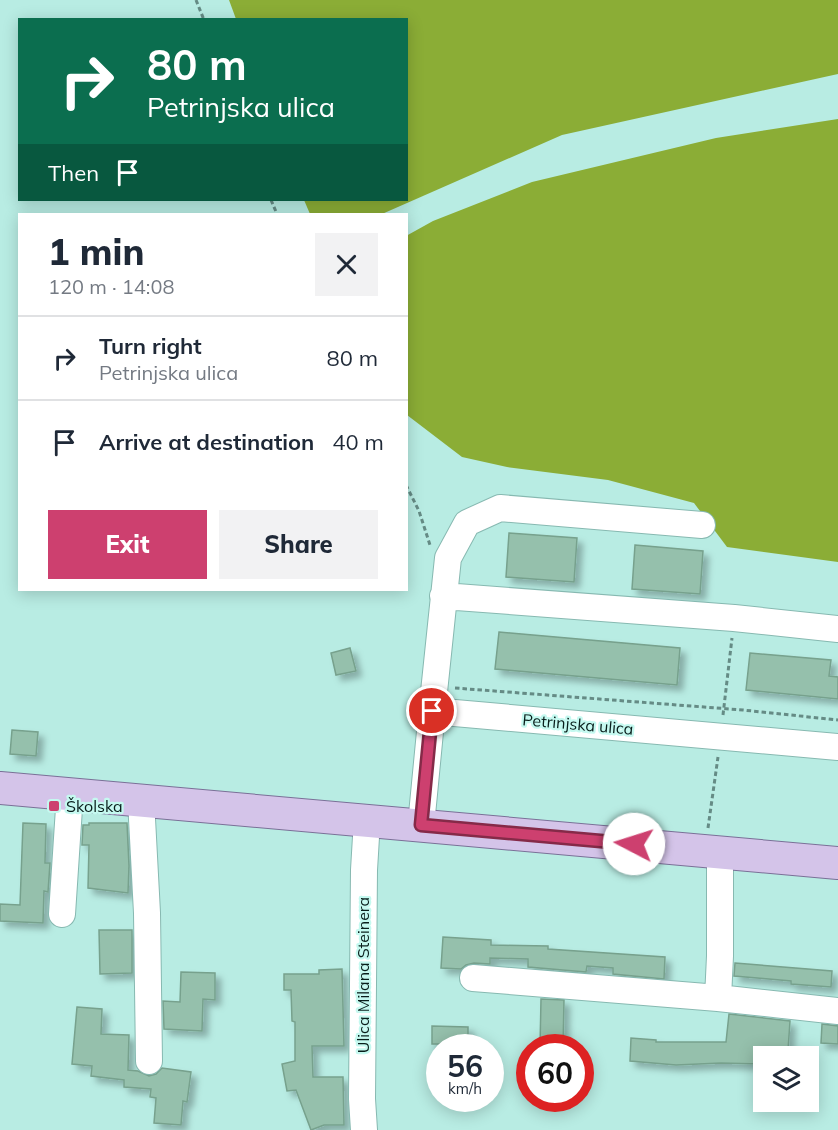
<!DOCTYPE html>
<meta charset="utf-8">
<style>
:root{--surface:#fff;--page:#f2f2f3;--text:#1f2937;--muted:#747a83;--line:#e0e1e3;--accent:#cd406f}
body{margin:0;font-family:Mulish,sans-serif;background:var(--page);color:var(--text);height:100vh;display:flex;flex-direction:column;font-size:22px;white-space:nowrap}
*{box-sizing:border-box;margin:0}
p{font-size:20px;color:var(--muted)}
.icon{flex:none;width:33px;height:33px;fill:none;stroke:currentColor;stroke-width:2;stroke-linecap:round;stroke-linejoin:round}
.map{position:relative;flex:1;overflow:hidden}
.details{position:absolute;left:18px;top:213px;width:390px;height:378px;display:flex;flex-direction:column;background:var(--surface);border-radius:0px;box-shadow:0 3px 15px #0003}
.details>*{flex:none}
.top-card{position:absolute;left:18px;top:18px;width:390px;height:183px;border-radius:0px;box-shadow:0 3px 15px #0003;background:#0b6e4f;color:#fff;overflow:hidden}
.controls{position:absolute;left:753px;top:1046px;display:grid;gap:12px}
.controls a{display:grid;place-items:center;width:66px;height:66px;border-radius:0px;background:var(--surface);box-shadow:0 3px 15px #0003;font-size:30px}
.speed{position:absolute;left:426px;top:1034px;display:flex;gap:12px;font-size:30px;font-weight:700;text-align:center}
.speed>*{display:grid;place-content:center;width:78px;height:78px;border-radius:50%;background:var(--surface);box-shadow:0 3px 15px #0003;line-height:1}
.speed small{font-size:15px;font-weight:400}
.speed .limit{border:9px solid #d22;background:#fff;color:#111}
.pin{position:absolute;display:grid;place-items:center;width:51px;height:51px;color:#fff;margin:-26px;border:3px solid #fff;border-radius:50%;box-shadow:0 2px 6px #0007}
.me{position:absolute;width:66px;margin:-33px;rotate:275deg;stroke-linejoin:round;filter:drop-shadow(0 0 4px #0008)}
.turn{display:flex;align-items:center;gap:21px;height:126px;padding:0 30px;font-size:27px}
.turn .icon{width:78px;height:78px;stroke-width:2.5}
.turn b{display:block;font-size:42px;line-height:51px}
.then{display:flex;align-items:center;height:57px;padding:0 30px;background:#0003;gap:12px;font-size:22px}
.round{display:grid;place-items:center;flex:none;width:63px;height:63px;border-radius:0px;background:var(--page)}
.summary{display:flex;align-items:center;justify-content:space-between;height:102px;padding:0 30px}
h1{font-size:36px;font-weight:800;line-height:45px}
.primary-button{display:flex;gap:12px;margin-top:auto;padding:12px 30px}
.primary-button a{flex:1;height:69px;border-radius:0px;background:var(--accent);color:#fff;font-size:24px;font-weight:800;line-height:69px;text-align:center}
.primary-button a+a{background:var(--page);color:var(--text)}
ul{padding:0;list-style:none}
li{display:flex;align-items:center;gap:18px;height:84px;padding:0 30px;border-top:2px solid var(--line)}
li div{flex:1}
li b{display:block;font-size:22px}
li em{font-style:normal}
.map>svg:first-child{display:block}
.forest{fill:#8bad36}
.building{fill:#95c0ac;stroke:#77a18d;stroke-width:1.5;filter:url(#shadow)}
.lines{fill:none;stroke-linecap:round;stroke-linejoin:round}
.minor-casing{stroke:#87b9b1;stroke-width:28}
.major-casing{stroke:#7a7097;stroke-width:34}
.path{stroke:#658b85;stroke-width:3;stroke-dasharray:4.5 3;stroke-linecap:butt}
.minor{stroke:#fff;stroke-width:26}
.major{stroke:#d4c4e9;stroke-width:32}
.route-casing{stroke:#852a48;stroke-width:15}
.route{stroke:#cd406f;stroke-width:10}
.poi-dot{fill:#cd406f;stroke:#c5f9f0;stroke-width:2}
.labels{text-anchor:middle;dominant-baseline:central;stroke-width:4.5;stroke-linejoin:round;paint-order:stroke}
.street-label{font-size:16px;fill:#081d1a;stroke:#c5f9f0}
.poi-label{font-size:16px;fill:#081d1a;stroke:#c5f9f0;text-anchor:start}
</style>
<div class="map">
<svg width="838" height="1130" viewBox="0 0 838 1130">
<defs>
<filter id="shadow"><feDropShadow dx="5.5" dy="5.5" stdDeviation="3" flood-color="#0004"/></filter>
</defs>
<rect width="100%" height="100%" fill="#b8ece3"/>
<path class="forest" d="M229 0H838V74L562 135 382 214H310L304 200H406V20L236 19Z
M838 119V562L727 547 694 503 608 480 507 467 462 457 407 415 406 236 433 221 532 182 716 138Z"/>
<path class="building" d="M509 533 577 538 574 582 506 577Z
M635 545 703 551 700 594 632 589Z
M499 632 680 648 677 685 495 669Z
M350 648 356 671 336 675 331 653Z
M750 653 831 660 829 676 838 677V699L746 690Z
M12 730 38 732 36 756 10 754Z
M23 823 46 824 45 863H50L48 892 44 891 43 923 0 921V904L20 905Z
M89 823H127L129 866 128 893 88 888 89 845H82L83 825H89Z
M99 930H132V973L100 974Z
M443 937 491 940V945L548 946V949L665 957 664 979 613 974V968L587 966 586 972 528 967V959L490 958V964L474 963 466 965 461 969 441 968Z
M735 963 832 971 831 987 791 984V981L734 976Z
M342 969 344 1046H312L313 1077H343L344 1125H324L311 1130 296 1090 287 1091 282 1064 295 1061V1022L292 1021 291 990H284V974H319V970Z
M181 972 215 973V1000L203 999 202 1031 164 1029 163 1001 180 1002Z
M541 999 564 1000 563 1047H540Z
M77 1007 102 1009 101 1034 129 1035 128 1070 138 1071 149 1076 156 1074 162 1068 191 1072 187 1102 183 1101 181 1125 154 1123 156 1098 150 1097 151 1089 124 1087V1080L91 1076 92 1066 72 1064Z
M729 1014 790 1021 788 1050 761 1049 760 1064 721 1063 676 1065 630 1061 631 1038 656 1040V1042H726Z
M822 1024 838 1026V1044L821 1043Z
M432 1026 468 1027V1044H432Z"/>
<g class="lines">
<g class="minor-casing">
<path id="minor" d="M443 596 734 618 838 629
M432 711 448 558 467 523 500 508 702 525
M141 800 147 913 149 1061
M421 825 432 711 838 747
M62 914 70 793
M473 978 718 998 838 1011
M718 998 720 956V868L722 852
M364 1130 362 1099 364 870 367 820"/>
</g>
<g class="major-casing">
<path id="major" d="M0 788 838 863"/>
</g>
<path class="path" d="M196 0 204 20
M271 200 277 214
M406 485 419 511 430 545
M455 688 743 710 838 720
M723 715 732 638
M708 828 718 757"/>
<use href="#minor" class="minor"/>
<use href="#major" class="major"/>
</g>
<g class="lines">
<g class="route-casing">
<path id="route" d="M432 711 421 825 634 844"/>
</g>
<use href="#route" class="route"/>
</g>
<rect class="poi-dot" x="48" y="800" width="12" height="12" rx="3"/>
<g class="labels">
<g class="street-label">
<text transform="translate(578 724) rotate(5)">Petrinjska ulica</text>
<text transform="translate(363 975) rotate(-90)">Ulica Milana Steinera</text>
</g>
<g class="poi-label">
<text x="66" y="806">Školska</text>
</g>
</g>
</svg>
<div class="controls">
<a><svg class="icon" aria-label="layers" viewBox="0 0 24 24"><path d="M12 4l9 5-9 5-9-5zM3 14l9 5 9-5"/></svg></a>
</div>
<div class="speed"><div>56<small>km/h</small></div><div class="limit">60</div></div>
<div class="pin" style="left:432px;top:711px;background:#d93025"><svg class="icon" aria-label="arrive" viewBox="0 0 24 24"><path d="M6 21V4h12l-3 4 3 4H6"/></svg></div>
<svg class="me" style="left:634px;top:844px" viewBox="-20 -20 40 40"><circle r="19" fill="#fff"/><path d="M0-13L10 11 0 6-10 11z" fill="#cd406f"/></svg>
<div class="top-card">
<div class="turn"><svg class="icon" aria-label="right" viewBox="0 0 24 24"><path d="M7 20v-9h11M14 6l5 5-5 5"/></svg><div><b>80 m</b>Petrinjska ulica</div></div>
<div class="then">Then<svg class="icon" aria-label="arrive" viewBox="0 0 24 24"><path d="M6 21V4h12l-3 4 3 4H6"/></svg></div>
</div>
<section class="details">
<div class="summary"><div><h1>1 min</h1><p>120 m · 14:08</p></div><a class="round"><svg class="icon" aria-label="close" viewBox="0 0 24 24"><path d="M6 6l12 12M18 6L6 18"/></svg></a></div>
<ul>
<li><svg class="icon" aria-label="right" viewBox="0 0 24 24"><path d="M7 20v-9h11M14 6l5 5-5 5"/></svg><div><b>Turn right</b><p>Petrinjska ulica</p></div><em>80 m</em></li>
<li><svg class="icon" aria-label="arrive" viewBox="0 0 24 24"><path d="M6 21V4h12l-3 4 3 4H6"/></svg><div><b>Arrive at destination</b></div><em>40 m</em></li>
</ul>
<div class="primary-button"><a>Exit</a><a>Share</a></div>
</section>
</div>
